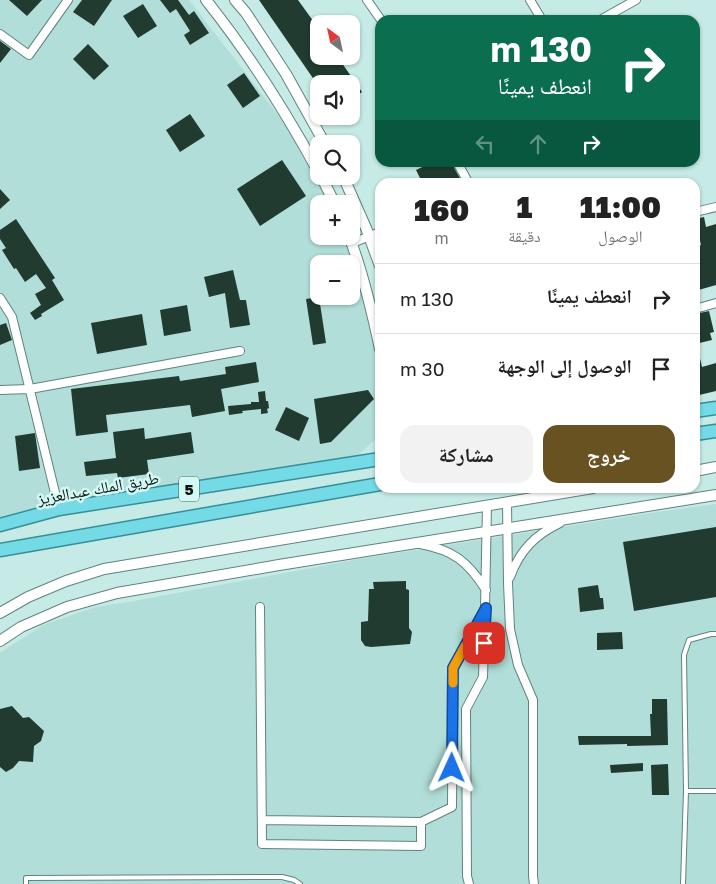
<!DOCTYPE html>
<html lang="ar">
<meta charset="utf-8">
<style>
:root{--surface:#fff;--page:#f2f2f2;--text:#222;--muted:#767676;--line:#e0e0e0;--accent:#695222}
body{margin:0;font-family:"Golos Text","Noto Naskh Arabic",sans-serif;background:var(--page);color:var(--text);direction:rtl;height:100vh;display:flex;flex-direction:column;font-size:19px;white-space:nowrap}
*{box-sizing:border-box;margin:0}
p{font-size:16px;color:var(--muted)}
.icon{flex:none;width:28px;height:28px;fill:none;stroke:currentColor;stroke-width:2;stroke-linecap:round;stroke-linejoin:round}
.map{position:relative;flex:1;overflow:hidden;direction:ltr}
.side{position:absolute;left:375px;top:178px;width:325px;height:315px;display:flex;flex-direction:column;background:var(--surface);border-radius:15px;box-shadow:0 1px 4px #0004;direction:rtl}
.side>*{flex:none}
.banner{position:absolute;left:375px;top:15px;width:325px;height:152px;border-radius:15px;box-shadow:0 1px 4px #0004;direction:rtl;background:#0b6e4f;color:#fff;overflow:hidden}
.needle{width:32px;rotate:327deg}
.controls{position:absolute;left:310px;top:15px;display:grid;gap:10px}
.controls a{display:grid;place-items:center;width:50px;height:50px;border-radius:10px;background:var(--surface);box-shadow:0 1px 4px #0004;font-size:25px}
.pin{position:absolute;display:grid;place-items:center;width:42px;height:42px;color:#fff;margin:-21px;border-radius:10px;box-shadow:0 2px 8px #0006}
.me{position:absolute;width:55px;margin:-28px;rotate:1deg;stroke-linejoin:round;filter:drop-shadow(0 0 4px #0008)}
.turn{display:flex;align-items:center;gap:18px;height:105px;padding:0 25px;font-size:22px}
.turn .icon{width:65px;height:65px;stroke-width:2.5}
.turn b{display:block;font-size:35px;line-height:42px}
.lanes{display:flex;align-items:center;height:48px;padding:0 25px;background:#0003;justify-content:center;gap:25px;direction:ltr}
.lanes .off{opacity:.35}
.eta{display:flex;justify-content:space-evenly;align-items:center;height:85px;text-align:center}
.eta b{font-size:30px;font-weight:800;line-height:35px}
.action{display:flex;gap:10px;margin-top:auto;padding:10px 25px}
.action a{flex:1;height:58px;border-radius:15px;background:var(--accent);color:#fff;font-size:20px;font-weight:800;line-height:58px;text-align:center}
.action a+a{background:var(--page);color:var(--text)}
ul{padding:0;list-style:none}
li{display:flex;align-items:center;gap:15px;height:70px;padding:0 25px;border-top:1px solid var(--line)}
li div{flex:1}
li b{display:block;font-size:19px}
li em{font-style:normal}
.map>svg:first-child{display:block}
.built{fill:#b1ded8;fill-rule:evenodd}
.building{fill:#213b30}
.lines{fill:none;stroke-linecap:round;stroke-linejoin:round}
.service-casing{stroke:#61837e;stroke-width:6}
.minor-casing{stroke:#61837e;stroke-width:10}
.secondary-casing{stroke:#61837e;stroke-width:12}
.trunk-casing{stroke:#368f98;stroke-width:15}
.service{stroke:#fff;stroke-width:4}
.minor{stroke:#fff;stroke-width:8}
.secondary{stroke:#fff;stroke-width:10}
.trunk{stroke:#73dae6;stroke-width:12}
.route-casing{stroke:#114b97;stroke-width:12}
.route{stroke:#1a73e8;stroke-width:9}
.slow{stroke:#f59e0b;stroke-width:9}
.labels{text-anchor:middle;dominant-baseline:central;stroke-width:5;stroke-linejoin:round;paint-order:stroke}
.shield{fill:#d3f7f2;stroke:#445855;stroke-width:1}
.shield-label{font-size:15px;font-weight:bold;fill:#071412}
.street-label{font-size:16px;fill:#071412;stroke:#d3f7f2}
</style>
<div class="map">
<svg width="716" height="884" viewBox="0 0 716 884">
<rect width="100%" height="100%" fill="#c6eae5"/>
<path class="built" d="M0 0H189L302 146 332 204H319V236H349L380 328V435L349 463 0 520ZM319 264H351V296H319Z
M716 504V884H0V653L43 625 96 607 129 602 365 558 657 512Z"/>
<path class="building" d="M9 0H42L27 16Z
M82 0H112L94 26 73 12Z
M160 0H178L189 15 194 11 209 33 190 45 184 35 190 31 176 9 170 13Z
M259 0H298L319 29V56H337L362 92 351 100V84H317Z
M143 4 157 26 138 38 123 16Z
M0 41 11 49 0 63Z
M88 44 109 66 94 80 73 59Z
M244 73 260 96 243 108 227 85Z
M190 114 205 136 180 152 166 130Z
M282 160 306 196 260 226 237 189Z
M433 162H451L462 182H422L416 170Z
M0 189 10 200 0 209Z
M704 217 706 227 716 224V285L695 291V247L701 245 698 231 695 232V219Z
M16 219 55 278 52 280 64 300 41 314 42 316 35 320 30 313 41 305 35 294 46 288 36 274 25 282 16 268 14 269 2 250 6 248 0 239V230Z
M233 270 240 300H246L250 325 230 328 225 293 209 297 204 277Z
M319 297 326 343 313 345 306 299Z
M187 305 191 331 164 336 160 310Z
M709 311 714 332 710 333 712 340 695 344V314Z
M142 314 147 345 97 354 91 323Z
M6 323 12 340 0 345V325Z
M695 350H698L702 367 716 363V391L695 396Z
M256 362 259 382 221 389 225 411 192 417 190 405 106 415 108 432 76 436 71 389 179 376 180 381 226 374 225 367Z
M368 390 374 399 331 442 320 444 314 399Z
M265 391 266 401H268L269 408 267 409 268 413 261 414V409L242 411 243 413 229 415 228 406 251 404V402H259L258 392Z
M286 407 309 418 299 441 275 430Z
M144 428 145 439 191 432 194 453 147 460 149 474 118 478 117 473 86 476 84 462 116 458 113 432Z
M35 433 40 468 19 471 15 436Z
M716 527V597L634 611 623 542Z
M406 581V589L409 590V628L412 632 410 644 371 647 365 646 361 640V622L368 621 369 589H374L373 582Z
M598 585 600 598H603L604 609 580 612 578 588Z
M622 632 623 649 597 650V633Z
M652 699H667L668 745 627 746V744L579 745 578 736H651L650 714H652Z
M12 706 23 718 29 717 44 731 41 741 34 746 33 762 19 761 13 768 6 772 0 767V709Z
M643 763V771L611 773 610 765Z
M668 764 669 795H652L651 765Z"/>
<g class="lines">
<g class="service-casing">
<path id="service" d="M686 791H716
M26 884V878L282 877 294 880 300 884
M683 884 686 791 684 655 689 640 711 634H716"/>
</g>
<g class="minor-casing">
<path id="minor" d="M367 0 381 20
M530 0 542 20
M600 20 636 0
M0 34 29 55 68 0
M457 162 468 182
M695 212 716 207
M352 243 380 232
M0 298 12 317 59 509
M695 309 716 303
M0 390 30 389 240 351
M507 502 508 583 510 629 518 665 533 700V876L534 884
M420 544C454 550 468 562 486 590
M510 577C520 550 535 535 560 523
M260 607 262 844 421 846V822L452 807 453 669 485 608
M262 820 421 822
M469 884 467 876 466 709 483 677 485 608 487 505"/>
</g>
<g class="secondary-casing">
<path id="secondary" d="M206 0C249 54 286 112 319 173
M235 0 246 13 286 74 325 144
M321 176 335 204
M343 176 366 228 380 266
M349 236C363 273 372 311 380 349
M695 471 716 467
M0 613 28 597 66 581 104 569 593 488
M0 641 21 627 67 607 117 593 279 565 716 495"/>
</g>
<g class="trunk-casing">
<path id="trunk" d="M695 411 716 408
M695 434 716 431
M0 525 59 509 380 459
M0 550 380 484"/>
</g>
<use href="#service" class="service"/>
<use href="#minor" class="minor"/>
<use href="#secondary" class="secondary"/>
<use href="#trunk" class="trunk"/>
</g>
<g class="lines">
<g class="route-casing">
<path id="route" d="M452 768 453 668 486 608 484 643"/>
</g>
<use href="#route" class="route"/>
<path class="slow" d="M453 683V668L465 646"/>
</g>
<g class="labels">
<rect class="shield" x="179" y="476.5" width="20" height="25" rx="4"/>
<g class="shield-label">
<text x="189" y="489">5</text>
</g>
<g class="street-label">
<text transform="translate(98 488) rotate(-10)">طريق الملك عبدالعزيز</text>
</g>
</g>
</svg>
<div class="controls">
<a><svg class="needle" viewBox="-14 -14 28 28"><path d="M0-13l5 13h-10z" fill="#e53935"/><path d="M0 13l5-13h-10z" fill="#767676"/></svg></a>
<a><svg class="icon" aria-label="sound" viewBox="0 0 24 24"><path d="M4 9h4l5-4v14l-5-4H4zM17 9q2 3 0 6"/></svg></a>
<a><svg class="icon" aria-label="search" viewBox="0 0 24 24"><circle cx="10" cy="10" r="6"/><path d="M15 15l6 6"/></svg></a>
<a>+</a>
<a>−</a>
</div>
<div class="pin" style="left:484px;top:643px;background:#d93025"><svg class="icon" aria-label="arrive" viewBox="0 0 24 24"><path d="M6 21V4h12l-3 4 3 4H6"/></svg></div>
<svg class="me" style="left:452px;top:768px" viewBox="-20 -20 40 40"><path d="M0-17L14 15 0 8-14 15z" fill="#1a73e8" stroke="#fff" stroke-width="4"/></svg>
<div class="banner">
<div class="turn"><svg class="icon" aria-label="right" viewBox="0 0 24 24"><path d="M7 20v-9h11M14 6l5 5-5 5"/></svg><div><b>130 m</b>انعطف يمينًا</div></div>
<div class="lanes"><svg class="icon off" aria-label="left" viewBox="0 0 24 24"><path d="M17 20v-9H6M10 6l-5 5 5 5"/></svg><svg class="icon off" aria-label="ahead" viewBox="0 0 24 24"><path d="M12 20V5M6 11l6-6 6 6"/></svg><svg class="icon" aria-label="right" viewBox="0 0 24 24"><path d="M7 20v-9h11M14 6l5 5-5 5"/></svg></div>
</div>
<section class="side">
<div class="eta">
<div><b>11:00</b><p>الوصول</p></div>
<div><b>1</b><p>دقيقة</p></div>
<div><b>160</b><p>m</p></div>
</div>
<ul>
<li><svg class="icon" aria-label="right" viewBox="0 0 24 24"><path d="M7 20v-9h11M14 6l5 5-5 5"/></svg><div><b>انعطف يمينًا</b></div><em>130 m</em></li>
<li><svg class="icon" aria-label="arrive" viewBox="0 0 24 24"><path d="M6 21V4h12l-3 4 3 4H6"/></svg><div><b>الوصول إلى الوجهة</b></div><em>30 m</em></li>
</ul>
<div class="action"><a>خروج</a><a>مشاركة</a></div>
</section>
</div>
